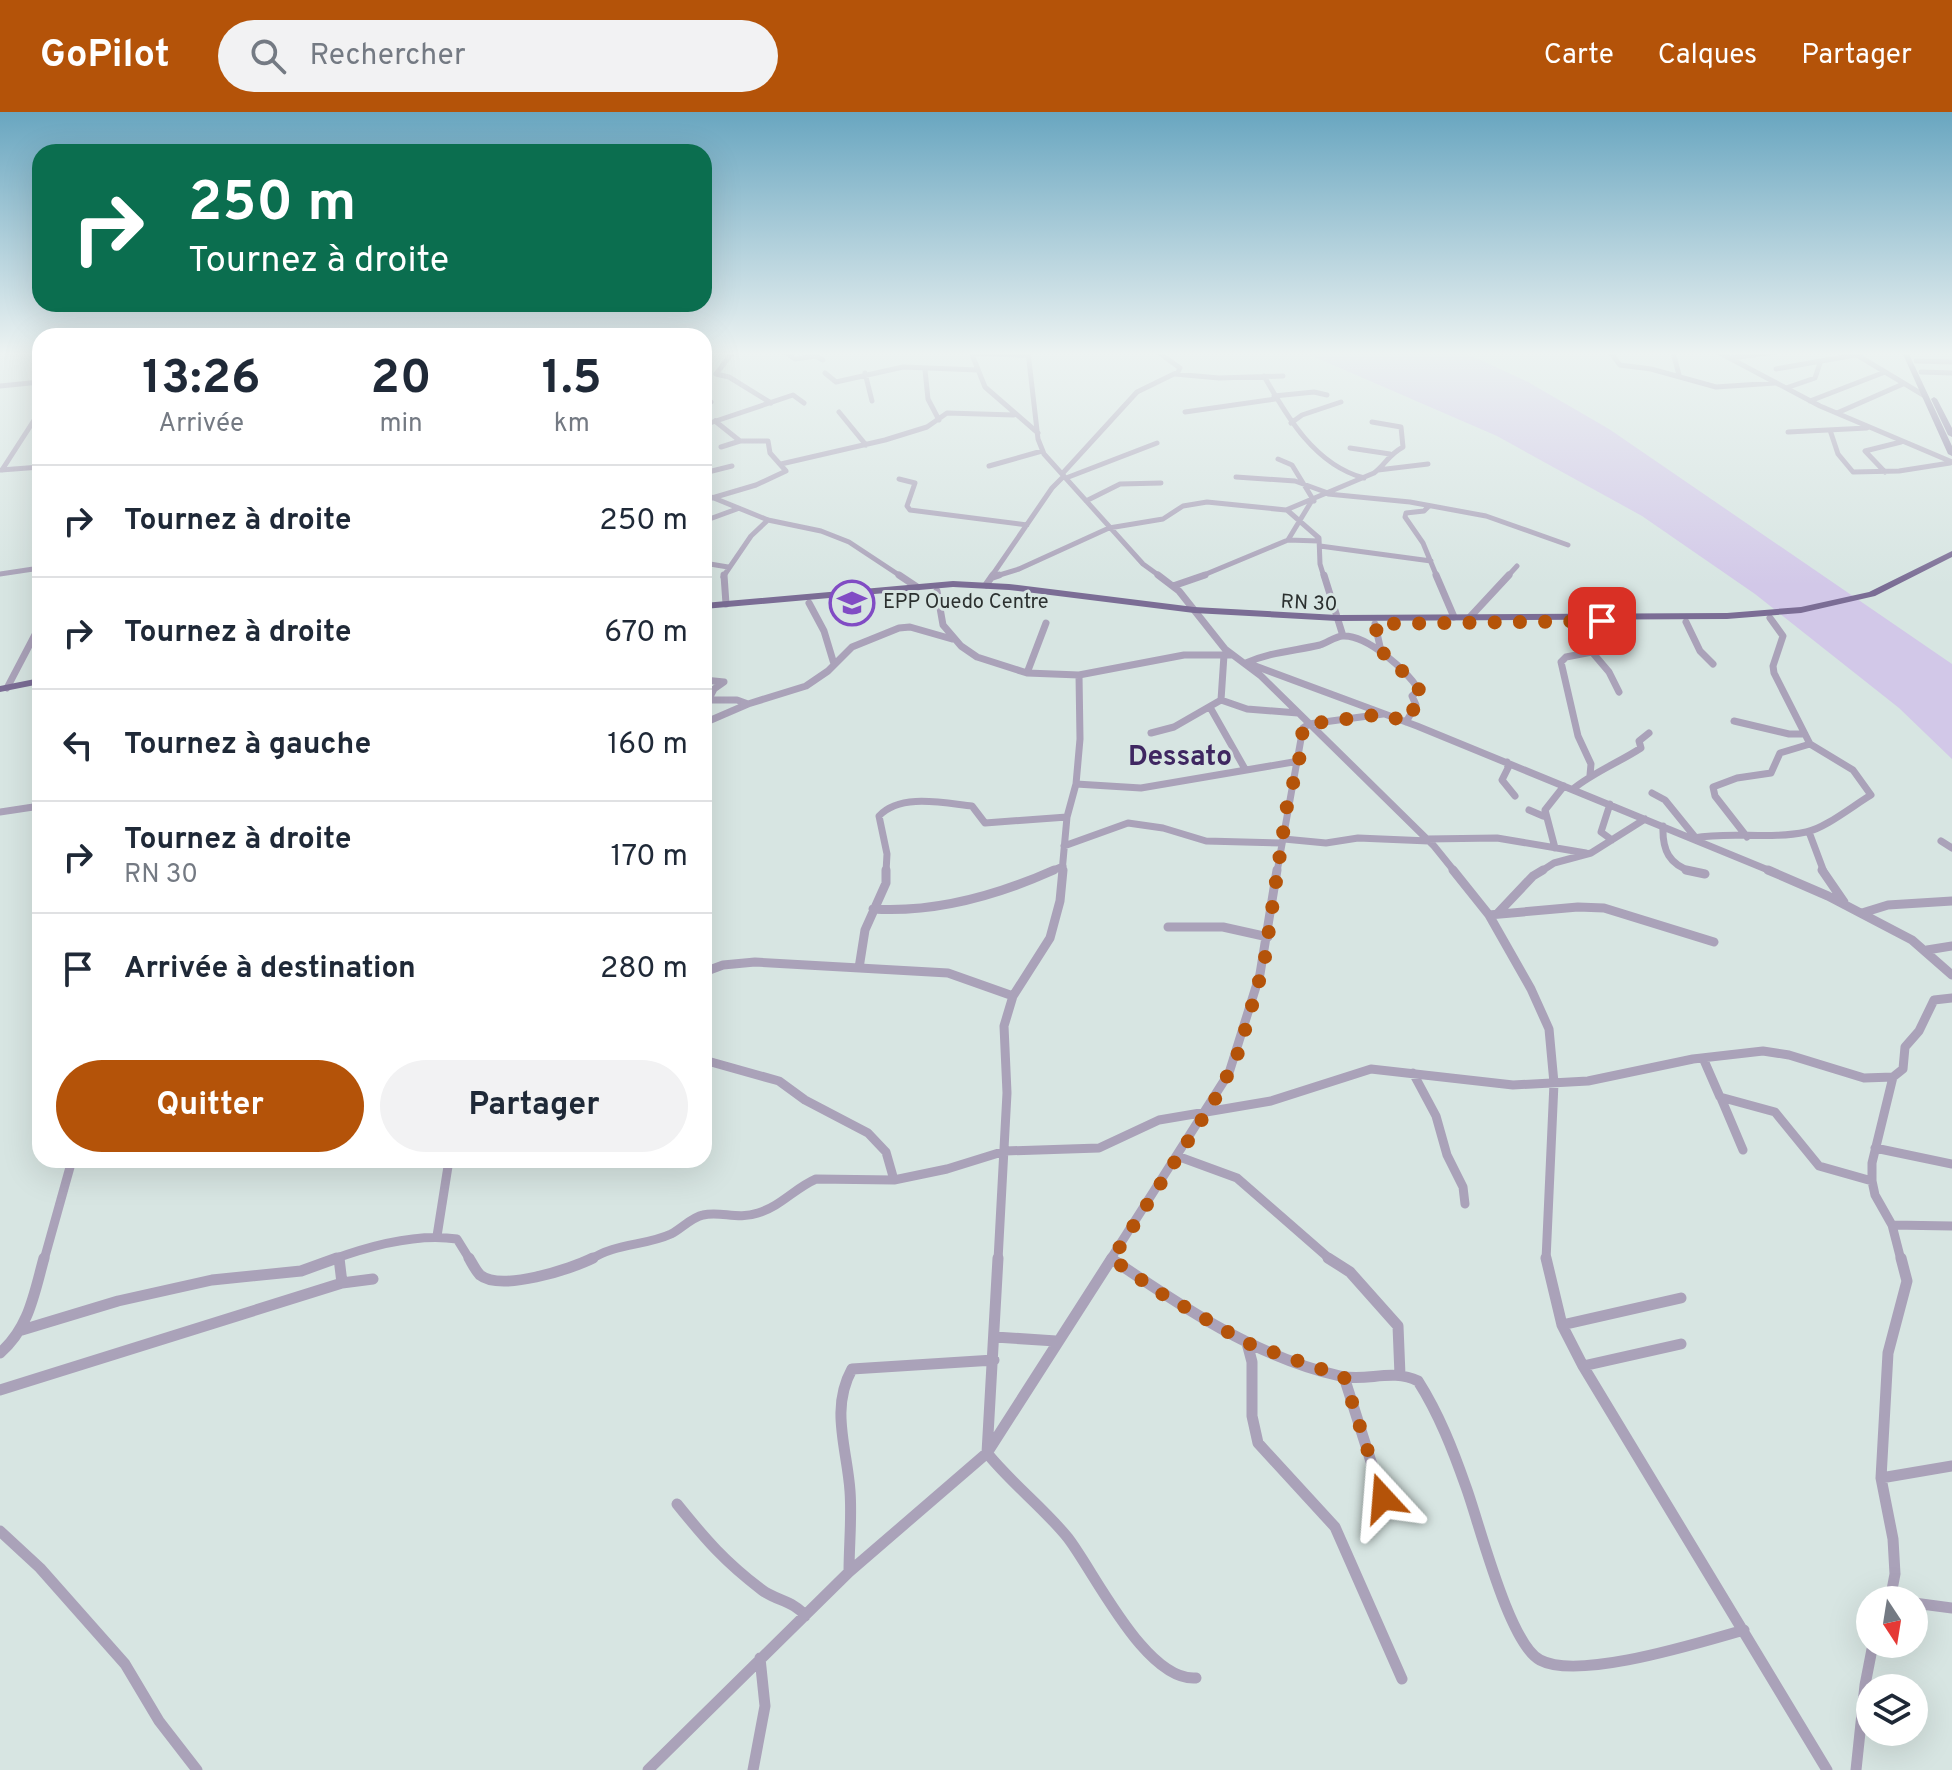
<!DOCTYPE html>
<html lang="fr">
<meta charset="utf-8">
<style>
:root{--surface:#fff;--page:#f2f2f3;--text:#1f2937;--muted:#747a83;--line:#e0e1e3;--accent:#b45309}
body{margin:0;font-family:Overpass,sans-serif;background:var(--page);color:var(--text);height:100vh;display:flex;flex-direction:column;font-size:30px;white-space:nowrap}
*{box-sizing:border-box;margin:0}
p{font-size:26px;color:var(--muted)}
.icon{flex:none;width:44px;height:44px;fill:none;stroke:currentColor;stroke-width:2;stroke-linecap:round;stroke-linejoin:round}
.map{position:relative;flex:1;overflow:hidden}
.side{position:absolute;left:32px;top:216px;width:680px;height:840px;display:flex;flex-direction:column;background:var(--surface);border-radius:24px;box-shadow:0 8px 32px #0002}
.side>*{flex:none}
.top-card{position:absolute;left:32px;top:32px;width:680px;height:168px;border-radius:24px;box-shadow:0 8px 32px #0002;background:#0b6e4f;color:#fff;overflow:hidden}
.needle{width:52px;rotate:168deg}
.fabs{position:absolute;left:1856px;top:1474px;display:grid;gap:16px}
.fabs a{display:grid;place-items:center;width:72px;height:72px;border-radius:50%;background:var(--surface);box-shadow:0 8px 32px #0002;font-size:40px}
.pin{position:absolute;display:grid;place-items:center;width:68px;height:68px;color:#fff;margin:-34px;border-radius:16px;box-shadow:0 4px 12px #0006}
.me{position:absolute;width:88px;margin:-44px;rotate:341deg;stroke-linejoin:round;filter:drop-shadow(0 0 6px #0008)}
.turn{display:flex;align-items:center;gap:28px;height:168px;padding:0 24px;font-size:36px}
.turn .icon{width:104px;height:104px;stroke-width:2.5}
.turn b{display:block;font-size:56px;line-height:68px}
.eta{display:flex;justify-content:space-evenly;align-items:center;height:136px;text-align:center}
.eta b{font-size:48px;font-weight:700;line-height:56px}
.action{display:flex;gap:16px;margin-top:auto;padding:16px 24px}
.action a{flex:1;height:92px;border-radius:48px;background:var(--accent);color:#fff;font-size:32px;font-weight:700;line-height:92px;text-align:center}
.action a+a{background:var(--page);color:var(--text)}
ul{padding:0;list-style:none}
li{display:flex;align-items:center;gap:24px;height:112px;padding:0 24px;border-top:2px solid var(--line)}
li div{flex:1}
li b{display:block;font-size:30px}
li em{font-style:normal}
header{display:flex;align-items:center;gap:48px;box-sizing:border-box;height:112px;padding:0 40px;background:var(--accent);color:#fff}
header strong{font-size:38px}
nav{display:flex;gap:44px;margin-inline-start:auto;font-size:28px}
.search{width:560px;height:72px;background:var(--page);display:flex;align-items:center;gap:20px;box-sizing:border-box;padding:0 28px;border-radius:44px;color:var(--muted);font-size:30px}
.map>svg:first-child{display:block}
.green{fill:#d2c8e8}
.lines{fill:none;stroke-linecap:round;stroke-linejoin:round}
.street-far3{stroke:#aaa2b9;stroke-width:5}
.street-far2{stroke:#aaa2b9;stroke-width:7}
.street-far1{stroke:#aaa2b9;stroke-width:9}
.street{stroke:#aaa2b9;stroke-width:11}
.secondary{fill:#8f84a5;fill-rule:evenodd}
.primary{fill:#7b6d95;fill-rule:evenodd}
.route{stroke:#b45309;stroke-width:14;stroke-dasharray:0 25.2}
.labels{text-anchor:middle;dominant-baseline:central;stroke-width:6;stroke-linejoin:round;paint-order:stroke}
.far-poi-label{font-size:20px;fill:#2b302f;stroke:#d7e5e2;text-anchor:start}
.far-street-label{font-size:20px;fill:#2b302f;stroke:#d7e5e2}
.quarter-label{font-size:28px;font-weight:bold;fill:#3f2761;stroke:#d7e5e2}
</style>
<header>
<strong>GoPilot</strong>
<div class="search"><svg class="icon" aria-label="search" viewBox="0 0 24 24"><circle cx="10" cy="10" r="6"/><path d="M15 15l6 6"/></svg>Rechercher</div>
<nav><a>Carte</a><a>Calques</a><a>Partager</a></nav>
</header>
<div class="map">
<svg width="1952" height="1658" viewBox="0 0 1952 1658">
<rect width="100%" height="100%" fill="#d7e5e2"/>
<path class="green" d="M1303 240H1463L1528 270 1609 317 1952 552V647L1899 596 1755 482 1642 404 1497 324Z"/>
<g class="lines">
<path class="street-far3" d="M733 240 716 262 729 265 771 291
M785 240 795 247 816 244 823 248
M971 240 985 275 1038 321
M1028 240 1038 327 1044 342 1143 452 1161 465
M1610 240 1620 253 1651 257 1716 275 1775 271
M1673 240 1679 263
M1718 240 1820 294 1952 350
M1852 240 1925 284
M972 242 1028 243
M1730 246 1776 240
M1916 249 1952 250
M1776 257 1855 243
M925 258 928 287 939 308
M1921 260 1952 261
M825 261 836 270 903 255 978 258
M865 261 872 289
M1175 262 1219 266 1283 264
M1264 264C1287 305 1315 353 1364 366
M0 274 40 270
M1786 276 1815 266 1820 251
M704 278 709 277
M1274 284 1314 280 1327 283
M1810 289 1885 260
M704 292 711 290
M839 300 866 333
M1185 300 1275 287
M1837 301 1903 272
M715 309 740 329
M1291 311 1302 303 1341 290
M704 313 793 283 804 291
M1830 318 1838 342 1853 360 1899 359 1950 351
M1788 320 1867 316
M1350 336 1390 342
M1278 347 1292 353 1314 389
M781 352 885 328 927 315 947 301 1014 303
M989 354 1042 339
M1 358 40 355
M2 358 40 299
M1378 358 1428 352
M1885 360 1865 339 1901 330
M704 361 732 354
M1062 362 1137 280 1178 260 1180 256 1158 240
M1236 365 1295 369 1328 381
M1066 366 1157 331
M899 367 915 371 907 394 910 398 1027 413
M704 382 768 408 821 419 849 430 902 465
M1328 382 1410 390 1486 404 1568 433
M712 386 756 373 786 359 770 341 768 329H740L721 335
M1086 389 1120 372 1161 371
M1429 394 1424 399 1406 401 1405 405 1423 431 1437 465
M1287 398 1319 426 1320 452 1324 465
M704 409 737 397
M1288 428 1319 429
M1320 434 1431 449
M704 451 728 455
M0 462 40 456
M723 465 751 424 768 408
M991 465 1052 376 1064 364
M993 465 1019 457 1109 416 1163 407 1183 394 1207 390 1286 398 1374 361C1386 352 1387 344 1403 335L1401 315 1372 310
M1199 465 1288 428 1311 390
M1507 465 1517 454"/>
<path class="street-far2" d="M724 463 726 492
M899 463 917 475
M1158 463 1179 479 1225 537 1261 564 1434 734 1455 760
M1324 463 1343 524
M1436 463 1454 505
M993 465 999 463
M986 473 993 463
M1173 474 1205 463
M937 479 943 513 961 534 977 545 1027 561 1079 563 1184 543H1232
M809 491 824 519 834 552
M1470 505 1509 463
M1574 509 1592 540 1566 545 1561 550 1578 624 1591 652 1590 663
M1686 510 1700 539 1713 552
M1375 512 1381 539
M1592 540 1609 560 1619 580
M1246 551C1270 540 1294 539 1320 533 1327 531 1336 524 1343 524 1368 523 1407 559 1419 578L1412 584 1416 593 1406 610
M1250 552 1417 614 1773 760
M1027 561 1046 511
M704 568 724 570 714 577 709 587
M7 576 40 513
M704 588H737L748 592
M1221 588 1247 597 1298 601
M1211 597 1245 657
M1734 609 1789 622H1804
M704 611 748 592 806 574 828 559 852 535 899 516 910 515 952 527
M1151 621 1174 615 1221 588 1224 543
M1507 650 1508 656 1502 668 1515 684
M1076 672 1141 676 1299 649
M1573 677C1594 660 1618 651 1641 636L1639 629 1649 621
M1652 681 1665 688 1695 725
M1610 692 1601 720 1612 728
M1529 698 1543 704
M0 700 40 694
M1663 714C1662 738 1669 753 1693 760
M1809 720 1824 760
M1747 725 1715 684 1713 675 1737 666 1771 661 1780 641 1810 632
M1694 726C1731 719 1769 728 1806 720 1824 717 1854 693 1871 683L1853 658 1810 632 1774 561 1773 554 1783 524 1770 506
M1284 727 1326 731 1358 726 1429 729
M1427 727 1497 726 1586 741
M1941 729 1952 736
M1064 734 1128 711 1163 716 1206 729 1282 731
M1555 736 1545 698 1564 674
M886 760 887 742 879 704C900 681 944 691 972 694L985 711 1067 705
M1049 760 1063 754
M1062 760 1067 705 1076 672 1080 627 1079 563
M1277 760 1303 616 1309 612 1383 602
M1540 760 1554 751 1591 741 1645 707"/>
<path class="street-far1" d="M1453 758 1489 803 1531 877 1549 917 1554 971 1546 1148
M1686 758 1705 762
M1768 758 1828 784 1912 828 1952 863
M1822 758 1844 790
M873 797C935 801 998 783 1054 758
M1862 801 1888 793 1952 789
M1497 802 1533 764 1543 758
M1489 803 1578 795 1604 796 1714 830
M1168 815H1223L1268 825
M1927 838 1952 834
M859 856 865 818 886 771V758
M704 860 723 853 755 850 948 861 1013 884
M1703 946 1720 985 1775 1000 1819 1054 1872 1069
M704 948 779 969 805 988 868 1021 886 1040 894 1068
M1413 961 1436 1004 1447 1043 1463 1075 1465 1092
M1893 965 1872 1051V1069L1875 1083 1892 1113 1901 1148
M1721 986 1743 1038
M1875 1036 1952 1052
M1177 1044 1237 1066 1331 1148
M1892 1113 1952 1114
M437 1124 449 1048
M44 1148 72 1048
M331 1148C369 1134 418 1121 457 1127L470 1148
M590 1148C615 1131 645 1134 671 1122 681 1117 692 1105 703 1103 721 1099 738 1108 758 1101 781 1094 795 1076 816 1067L894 1068 947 1057 1005 1039 1099 1036 1159 1008 1271 989 1371 957 1513 973 1588 969 1693 947 1763 939 1789 943 1864 966 1893 965 1903 957 1905 935 1919 919 1934 888 1952 886
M998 1148 1007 981 1004 914 1013 884 1050 826 1060 789 1063 758
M1110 1148 1229 961 1260 862 1277 758"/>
<path class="street" d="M339 1146 342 1171 373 1167
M469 1146C472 1151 476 1159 480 1163 501 1180 571 1157 593 1146
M998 1146 987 1341C1012 1372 1044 1396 1068 1426 1095 1461 1146 1570 1196 1566
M1328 1146 1350 1160 1398 1214 1400 1263
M1546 1146 1562 1213 1583 1254 1827 1658
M1112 1147C1182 1195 1256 1245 1340 1264 1367 1270 1392 1256 1418 1269 1439 1302 1453 1338 1466 1375 1479 1410 1509 1532 1540 1548 1579 1569 1701 1530 1744 1518
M1562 1213 1681 1186
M22 1218 118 1189 212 1168 301 1159 337 1146
M995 1225 1056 1229
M1247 1231 1252 1250V1304L1258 1331 1335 1415 1402 1567
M0 1241C29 1216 34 1182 44 1146
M1583 1254 1681 1232
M1344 1265 1388 1403
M0 1278 342 1171
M1881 1366 1952 1354
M677 1392C706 1428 725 1450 762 1478 775 1488 796 1490 805 1504
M0 1419 40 1456 125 1552 159 1609 197 1658
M849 1460C849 1433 852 1406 850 1379 847 1336 830 1297 852 1257L994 1248
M1890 1488 1895 1462 1893 1427 1881 1366 1888 1241 1907 1169 1901 1146
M1914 1491 1952 1496
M648 1658 849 1460 987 1341 1112 1146
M753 1658 765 1594 760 1546
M1856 1658 1865 1573 1873 1532"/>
<path class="secondary" d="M1902 240H1908L1952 334V344L1948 342Z
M1934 285 1937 287 1952 316V325L1948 323 1931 287Z"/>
<path class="primary" d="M1952 439V445L1875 484 1801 501 1727 507 1337 509 1194 501 1009 478 953 475 704 497V491L953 469 1009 472 1194 495 1337 503 1727 501 1801 495 1869 480Z
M40 566V572L0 580V574Z"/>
</g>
<linearGradient id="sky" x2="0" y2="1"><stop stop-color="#69a6c0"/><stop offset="0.51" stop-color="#edf3f2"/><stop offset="1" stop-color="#edf3f2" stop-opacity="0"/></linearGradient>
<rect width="1952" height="473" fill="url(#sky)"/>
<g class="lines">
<path class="route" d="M1383 1386 1344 1265 1247 1231 1157 1179 1112 1147 1219 981 1239 939 1264 852 1287 694 1299 649 1303 616 1309 612 1383 602 1406 610 1416 593 1412 584 1419 578 1417 573 1381 539 1375 512 1602 509"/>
</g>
<defs>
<g id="school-ring" transform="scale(2.3)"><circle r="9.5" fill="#d7e5e2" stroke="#814cc4" stroke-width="1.5"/><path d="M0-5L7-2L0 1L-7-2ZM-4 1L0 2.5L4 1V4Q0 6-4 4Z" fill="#814cc4"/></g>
</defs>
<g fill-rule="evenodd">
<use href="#school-ring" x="852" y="491"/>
</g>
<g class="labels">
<g class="far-poi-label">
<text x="883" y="491">EPP Ouedo Centre</text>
</g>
<g class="far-street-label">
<text transform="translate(1309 492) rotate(3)">RN 30</text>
</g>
<g class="quarter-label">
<text x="1180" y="646">Dessato</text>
</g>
</g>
</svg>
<div class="fabs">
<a><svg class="needle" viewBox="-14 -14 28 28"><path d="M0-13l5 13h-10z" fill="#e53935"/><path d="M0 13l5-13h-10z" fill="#747a83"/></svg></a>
<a><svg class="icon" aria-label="layers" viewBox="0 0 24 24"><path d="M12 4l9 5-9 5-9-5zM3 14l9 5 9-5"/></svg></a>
</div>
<div class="pin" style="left:1602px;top:509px;background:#d93025"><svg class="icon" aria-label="arrive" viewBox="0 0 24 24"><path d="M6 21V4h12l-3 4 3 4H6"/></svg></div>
<svg class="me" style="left:1383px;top:1386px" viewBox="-20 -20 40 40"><path d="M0-17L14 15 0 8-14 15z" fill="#b45309" stroke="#fff" stroke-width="4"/></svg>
<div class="top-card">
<div class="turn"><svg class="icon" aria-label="right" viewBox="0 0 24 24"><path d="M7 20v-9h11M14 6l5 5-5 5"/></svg><div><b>250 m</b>Tournez à droite</div></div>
</div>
<section class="side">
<div class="eta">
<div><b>13:26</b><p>Arrivée</p></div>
<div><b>20</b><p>min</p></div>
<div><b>1.5</b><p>km</p></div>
</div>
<ul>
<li><svg class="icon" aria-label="right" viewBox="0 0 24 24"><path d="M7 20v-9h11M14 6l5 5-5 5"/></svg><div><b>Tournez à droite</b></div><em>250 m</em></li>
<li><svg class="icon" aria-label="right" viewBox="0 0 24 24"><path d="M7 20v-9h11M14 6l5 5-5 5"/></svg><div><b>Tournez à droite</b></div><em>670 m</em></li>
<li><svg class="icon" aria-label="left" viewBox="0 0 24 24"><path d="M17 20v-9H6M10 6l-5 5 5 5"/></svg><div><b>Tournez à gauche</b></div><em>160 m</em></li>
<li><svg class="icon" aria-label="right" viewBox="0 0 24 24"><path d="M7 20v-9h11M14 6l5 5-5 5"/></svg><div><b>Tournez à droite</b><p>RN 30</p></div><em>170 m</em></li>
<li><svg class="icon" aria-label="arrive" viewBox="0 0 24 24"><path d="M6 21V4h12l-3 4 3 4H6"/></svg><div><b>Arrivée à destination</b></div><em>280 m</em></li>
</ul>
<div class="action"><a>Quitter</a><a>Partager</a></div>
</section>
</div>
